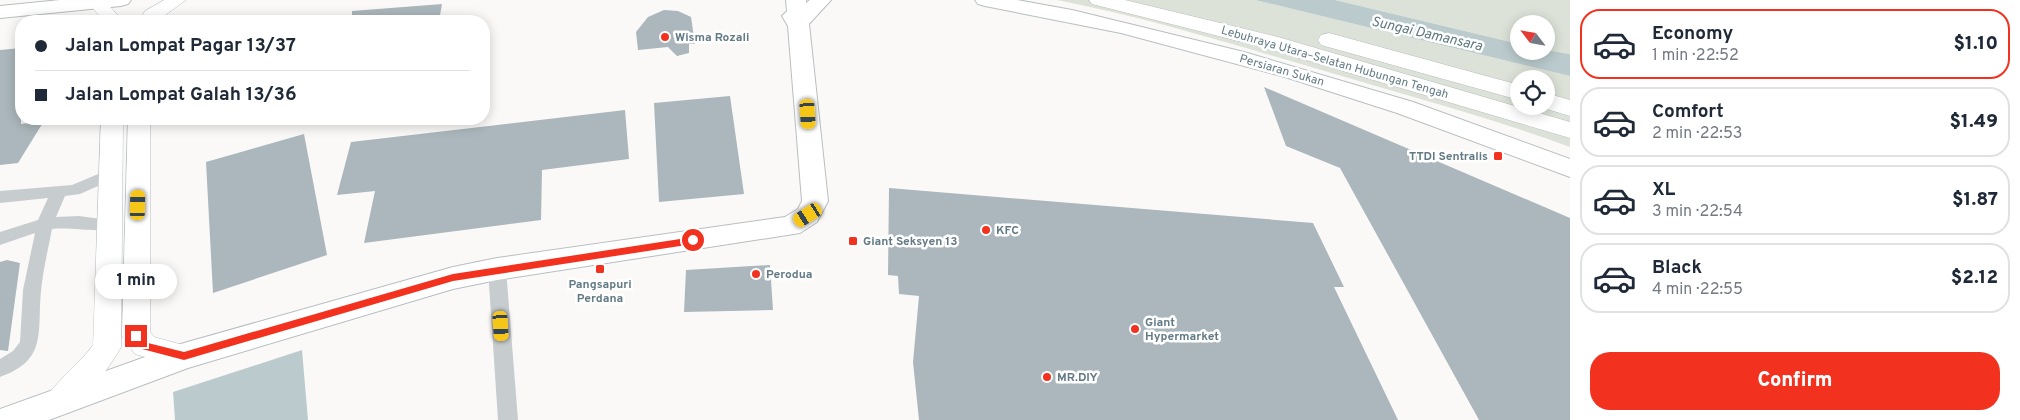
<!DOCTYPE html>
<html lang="en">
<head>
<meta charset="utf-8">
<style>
  body { margin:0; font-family:Overpass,sans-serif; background:#f6f6f7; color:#1f2937; height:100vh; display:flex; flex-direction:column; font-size:19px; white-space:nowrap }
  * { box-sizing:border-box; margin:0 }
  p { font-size:16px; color:#747a83 }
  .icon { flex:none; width:28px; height:28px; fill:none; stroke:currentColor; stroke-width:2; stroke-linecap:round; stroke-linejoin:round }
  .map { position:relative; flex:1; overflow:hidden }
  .panel { display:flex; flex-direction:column; background:#fff; width:450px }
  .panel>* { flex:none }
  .top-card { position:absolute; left:15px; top:15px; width:475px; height:110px; border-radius:20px; box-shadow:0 2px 12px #0003; display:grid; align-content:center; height:110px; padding:0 20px; background:#fff }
  .needle { width:32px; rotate:301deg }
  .fabs { position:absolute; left:1510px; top:15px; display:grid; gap:10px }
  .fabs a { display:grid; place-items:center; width:45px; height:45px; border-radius:50%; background:#fff; box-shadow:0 2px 12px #0003; font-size:25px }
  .end { position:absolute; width:22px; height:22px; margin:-11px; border:6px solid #f2321f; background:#fff; box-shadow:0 0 0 2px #fff }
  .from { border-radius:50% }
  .bubble { position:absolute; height:35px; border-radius:18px; background:#fff; box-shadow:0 2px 12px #0003; font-size:16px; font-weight:800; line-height:35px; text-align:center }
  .car { position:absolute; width:15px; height:30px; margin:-15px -8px; border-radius:6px; box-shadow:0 0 4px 1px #0007; background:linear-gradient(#f5c518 24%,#345 0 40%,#f5c518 0 76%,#345 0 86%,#f5c518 0) }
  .top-card b { display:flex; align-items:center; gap:18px; height:48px; font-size:19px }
  .top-card b+b { border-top:1px solid #e0e1e3 }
  .top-card i { width:12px; height:12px; background:#1f2937 }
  ul { padding:9px 0 0; list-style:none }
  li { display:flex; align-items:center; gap:15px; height:70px; margin:0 10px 8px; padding:0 10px; border:2px solid #e0e1e3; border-radius:20px }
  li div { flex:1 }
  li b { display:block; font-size:19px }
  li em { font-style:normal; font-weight:800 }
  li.active { border-color:#f2321f }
  li>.icon { width:45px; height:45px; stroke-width:1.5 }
  .button { display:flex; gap:10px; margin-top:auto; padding:10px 20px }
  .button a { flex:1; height:58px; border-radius:20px; background:#f2321f; color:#fff; font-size:20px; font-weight:800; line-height:58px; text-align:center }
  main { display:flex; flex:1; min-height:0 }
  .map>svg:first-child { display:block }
  .green { fill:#dce2d8; fill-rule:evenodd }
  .water { fill:#bbcbcd }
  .building { fill:#abb7bc }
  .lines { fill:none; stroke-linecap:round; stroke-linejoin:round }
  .secondary-casing { stroke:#b6bec2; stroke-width:1 }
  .primary-casing { stroke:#b7bec1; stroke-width:2 }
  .highway-casing { stroke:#b9bec1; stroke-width:1 }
  .street { fill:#c7cccf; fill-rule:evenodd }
  .secondary { fill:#fff; fill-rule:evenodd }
  .primary { fill:#fff; fill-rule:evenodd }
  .highway { fill:#fff; fill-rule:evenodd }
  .route { fill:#f2321f }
  .poi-dot { fill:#f2321f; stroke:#fff; stroke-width:2 }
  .labels { text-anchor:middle; stroke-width:5; stroke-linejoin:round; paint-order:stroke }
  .poi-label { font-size:12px; font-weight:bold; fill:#627a85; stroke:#fff; text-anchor:start }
  .street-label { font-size:12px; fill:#627a85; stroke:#fff }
  .water-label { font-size:14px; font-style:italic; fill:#5d7a7e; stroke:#fff }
</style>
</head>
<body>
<main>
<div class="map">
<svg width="1570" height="420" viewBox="0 0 1570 420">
  <rect width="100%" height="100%" fill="#faf9f7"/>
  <path class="green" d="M1057 0H1255L1570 76V147C1491 118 1409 96 1328 72 1238 46 1149 18 1057 0ZM1519 79H1546V106H1519Z
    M1335 0H1570V54L1546 50V24H1519V44Z"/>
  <path class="water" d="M1255 0H1335L1519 44V51L1546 50 1570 54V76Z
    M302 350 308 420H175L173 392Z"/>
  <path class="building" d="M442 4 439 21H352V11Z
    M664 10 678 11 691 17 695 44H689V53L677 56 668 47 638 50 636 32 648 17Z
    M21 48V124L44 121 18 163 0 165V50Z
    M1264 87 1570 218V420H1479L1340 168 1286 146Z
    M730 96 744 194 659 202 654 103Z
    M625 110 629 159 542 170 541 220 364 243 375 191 337 195 351 142Z
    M304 134 327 255 213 293 206 162Z
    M889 188 1313 223 1344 287H1334L1398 420H919L913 362 919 296 899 294 898 276 888 275Z
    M7 260 20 263 8 351 0 350V262Z
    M770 265 773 310 684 312 686 270Z"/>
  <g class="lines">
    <g class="secondary-casing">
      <path id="secondary" d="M90 0H104L123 21H104L88 3Z
        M164 0H186L157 21H139L145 11Z
        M101 119H123L121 347C113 363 77 413 59 414 56 415 51 412 48 411L44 402C53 383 79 365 93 345Z
        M128 119H150V332L154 337 194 348 198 356 194 364 184 368 135 354 122 336Z"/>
    </g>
    <g class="primary-casing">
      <path id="primary" d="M60 0H131L128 4 121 6 0 18V6Z
        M786 0H806V3L810 0H831L809 24 828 201 817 222 800 233 497 280 453 289 188 368 49 420H0V409L184 343 453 267 497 258 785 217 798 209 802 201 788 26 782 16 787 11Z
        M975 0H1017L1072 10 1244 52 1413 102 1570 159V177L1397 113 1285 77 1121 33 985 6 978 4Z"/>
    </g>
    <g class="highway-casing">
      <path id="highway" d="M1089 0H1125L1278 37 1570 122V138L1262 47 1092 4Z
        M1329 33 1519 85V100L1321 45 1318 40 1321 35Z
        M1546 93 1570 100V116L1537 106H1546Z"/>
    </g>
    <path class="street" d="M110 169 116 170 118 174 116 178 80 194 65 196 56 217 79 216 116 221 118 225 116 229C102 233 71 227 52 229 48 250 43 270 41 291 37 332 48 360 0 377V359L13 351 20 342 23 290 35 233 0 245V232L38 220 48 198 0 203V191L72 185Z
      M497 262 503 264 506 269 518 420H498L488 269 491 264Z"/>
    <use href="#secondary" class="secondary"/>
    <use href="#primary" class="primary"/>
    <use href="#highway" class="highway"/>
  </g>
  <path class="route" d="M693 237 697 240 693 244 453 281 184 360 142 349 131 336 136 332 148 343 184 352 453 274Z"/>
  <g class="poi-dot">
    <circle cx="665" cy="37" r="5"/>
    <rect x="1493" y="151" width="10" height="10" rx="2.5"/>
    <circle cx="986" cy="230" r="5"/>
    <rect x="848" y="236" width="10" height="10" rx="2.5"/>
    <rect x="595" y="264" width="10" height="10" rx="2.5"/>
    <circle cx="756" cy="274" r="5"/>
    <circle cx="1135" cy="329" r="5"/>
    <circle cx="1047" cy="377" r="5"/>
  </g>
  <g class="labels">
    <g class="poi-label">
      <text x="675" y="41">Wisma Rozali</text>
      <text x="1488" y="160" text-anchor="end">TTDI Sentralis</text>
      <text x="996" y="234">KFC</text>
      <text x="863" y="245">Giant Seksyen 13</text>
      <text x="766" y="278">Perodua</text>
      <text x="600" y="288" text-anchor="middle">Pangsapuri<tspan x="600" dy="14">Perdana</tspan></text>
      <text x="1145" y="326">Giant<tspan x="1145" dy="14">Hypermarket</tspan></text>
      <text x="1057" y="381">MR.DIY</text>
    </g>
    <g class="street-label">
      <text transform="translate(1335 62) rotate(16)" y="4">Lebuhraya Utara–Selatan Hubungan Tengah</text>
      <text transform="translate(1282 70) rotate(16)" y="4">Persiaran Sukan</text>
    </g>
    <g class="water-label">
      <text transform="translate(1427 33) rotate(13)" y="5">Sungai Damansara</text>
    </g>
  </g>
</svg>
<div class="fabs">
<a><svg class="needle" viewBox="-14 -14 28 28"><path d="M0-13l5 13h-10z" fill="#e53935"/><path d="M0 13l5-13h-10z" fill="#747a83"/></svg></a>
<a><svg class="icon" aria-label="locate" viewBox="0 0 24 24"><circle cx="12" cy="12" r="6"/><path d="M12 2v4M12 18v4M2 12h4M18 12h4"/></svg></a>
</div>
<i class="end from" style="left:693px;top:240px"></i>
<i class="end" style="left:136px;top:336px"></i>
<div class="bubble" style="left:95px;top:264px;width:82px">1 min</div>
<i class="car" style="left:808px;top:114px;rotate:176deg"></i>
<i class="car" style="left:138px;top:205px;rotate:1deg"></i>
<i class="car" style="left:808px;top:215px;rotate:238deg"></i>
<i class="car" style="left:501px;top:326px;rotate:176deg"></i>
<div class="top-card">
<b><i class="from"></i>Jalan Lompat Pagar 13/37</b>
<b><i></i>Jalan Lompat Galah 13/36</b>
</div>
</div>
<section class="panel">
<ul>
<li class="active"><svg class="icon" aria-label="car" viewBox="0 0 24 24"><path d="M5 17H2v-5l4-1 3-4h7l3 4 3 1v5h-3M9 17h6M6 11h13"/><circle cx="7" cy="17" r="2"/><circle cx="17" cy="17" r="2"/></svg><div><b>Economy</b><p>1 min · 22:52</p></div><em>$1.10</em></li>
<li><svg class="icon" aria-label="car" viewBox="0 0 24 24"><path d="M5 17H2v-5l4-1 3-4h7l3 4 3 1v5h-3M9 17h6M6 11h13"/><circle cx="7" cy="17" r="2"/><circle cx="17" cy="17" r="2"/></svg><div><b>Comfort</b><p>2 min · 22:53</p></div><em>$1.49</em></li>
<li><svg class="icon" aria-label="car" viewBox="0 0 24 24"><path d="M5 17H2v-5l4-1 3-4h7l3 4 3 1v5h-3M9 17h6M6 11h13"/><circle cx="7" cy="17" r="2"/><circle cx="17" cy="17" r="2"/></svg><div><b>XL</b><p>3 min · 22:54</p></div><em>$1.87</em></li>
<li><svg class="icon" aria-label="car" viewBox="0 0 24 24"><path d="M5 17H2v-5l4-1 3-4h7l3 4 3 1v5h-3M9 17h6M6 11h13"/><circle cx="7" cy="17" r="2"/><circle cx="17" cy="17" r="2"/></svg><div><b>Black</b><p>4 min · 22:55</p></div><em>$2.12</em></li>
</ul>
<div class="button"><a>Confirm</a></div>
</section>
</main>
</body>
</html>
